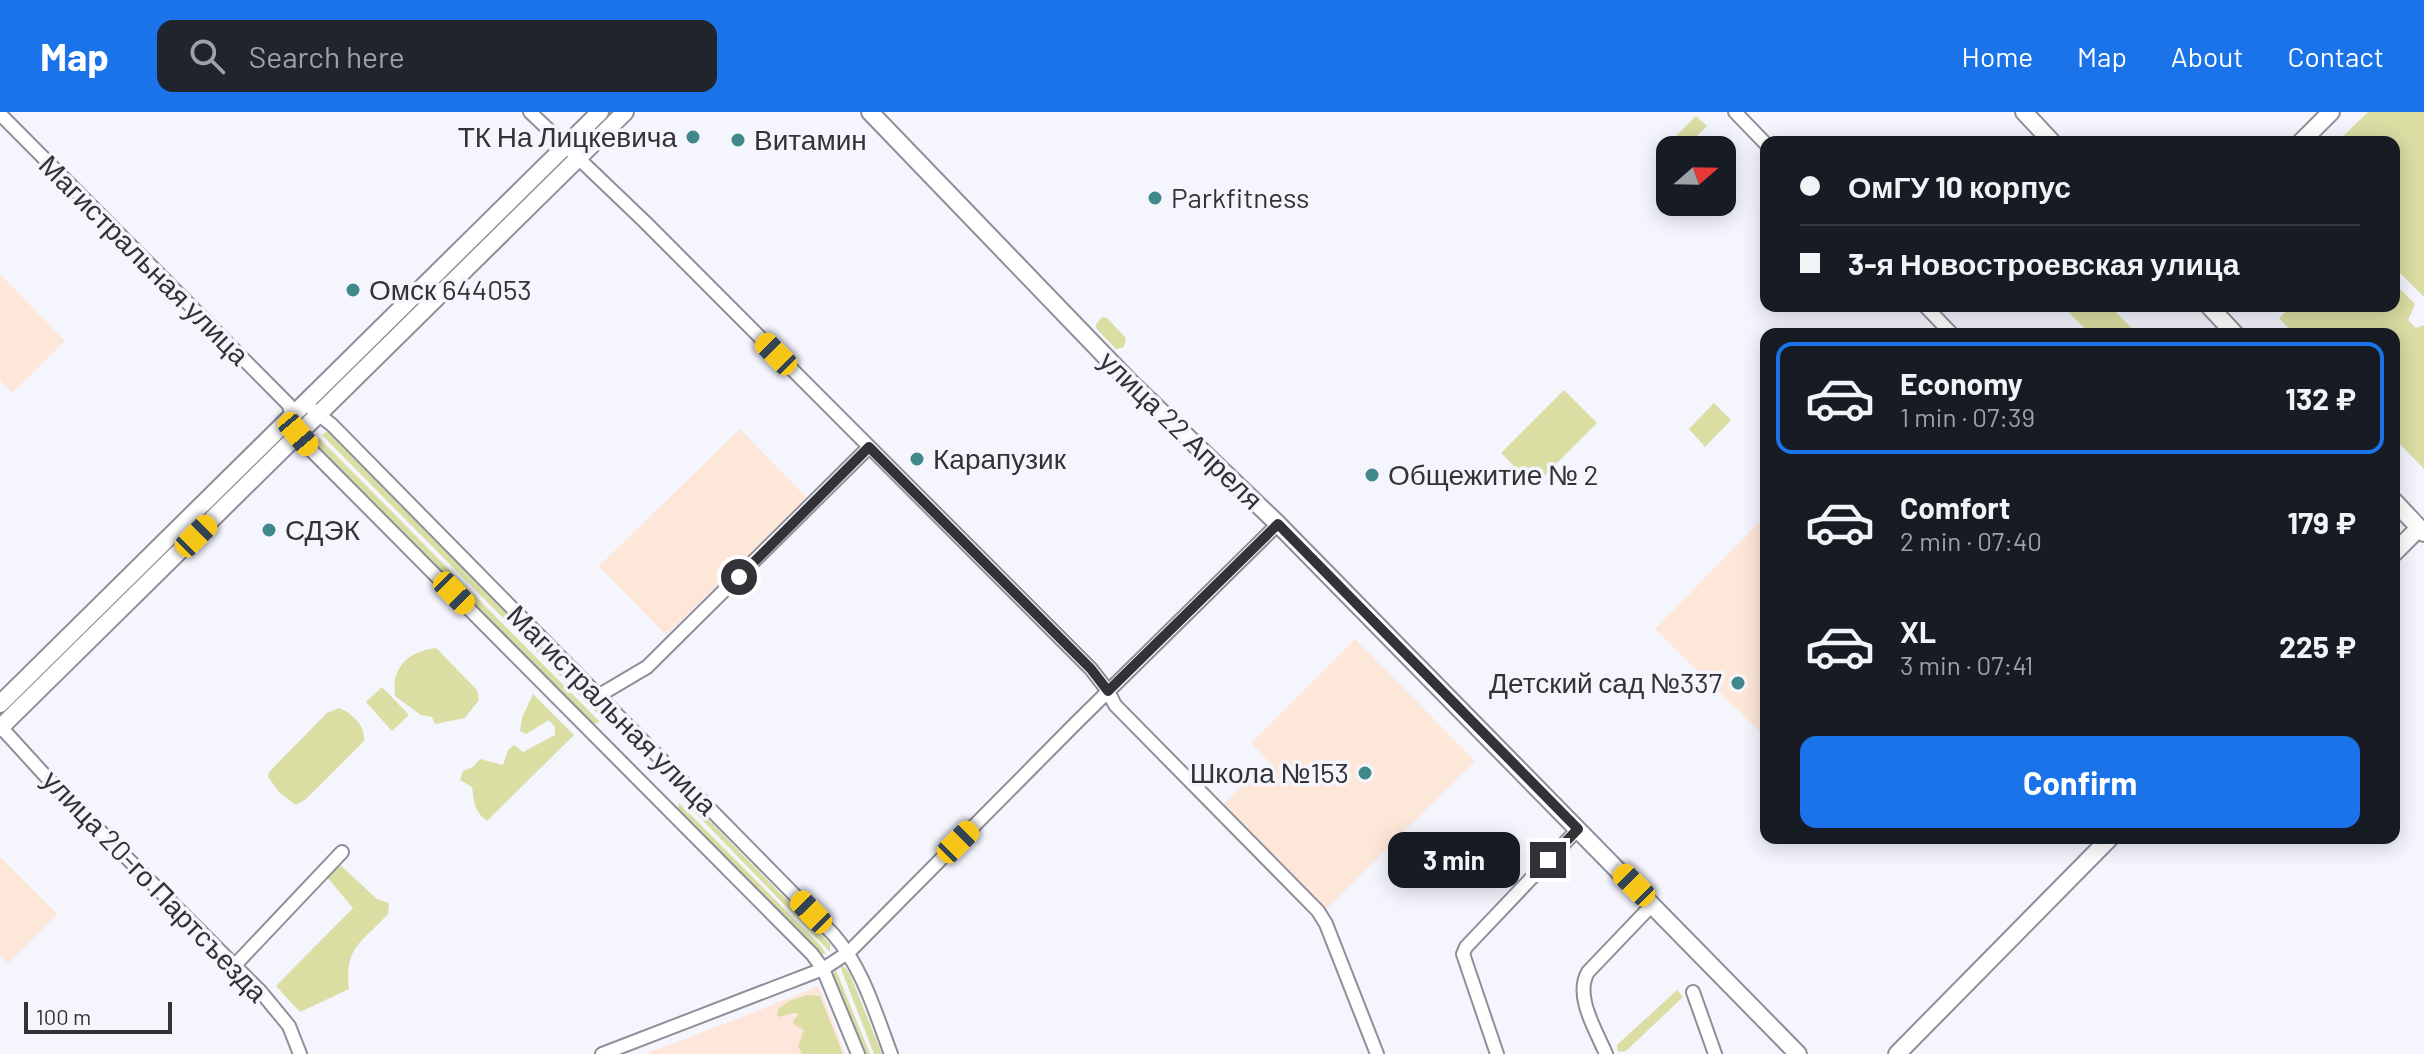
<!DOCTYPE html>
<html lang="en">
<head>
<meta charset="utf-8">
<style>
  body { margin:0; font-family:Barlow,sans-serif; background:#20242c; color:#f1f3f6; height:100vh; display:flex; flex-direction:column; font-size:30px; white-space:nowrap }
  * { box-sizing:border-box; margin:0 }
  p { font-size:26px; color:#9ea1a6 }
  .icon { flex:none; width:44px; height:44px; fill:none; stroke:currentColor; stroke-width:2; stroke-linecap:round; stroke-linejoin:round }
  .map { position:relative; flex:1; overflow:hidden }
  .panel { position:absolute; left:1760px; top:216px; width:640px; height:516px; display:flex; flex-direction:column; background:#171b24; border-radius:16px; box-shadow:0 4px 20px #0003 }
  .panel>* { flex:none }
  .banner { position:absolute; left:1760px; top:24px; width:640px; height:176px; border-radius:16px; box-shadow:0 4px 20px #0003; display:grid; align-content:center; height:176px; padding:0 40px; background:#171b24 }
  .needle { width:52px; rotate:70deg }
  .tools { position:absolute; left:1656px; top:24px; display:grid; gap:16px }
  .tools a { display:grid; place-items:center; width:80px; height:80px; border-radius:16px; background:#171b24; box-shadow:0 4px 20px #0003; font-size:40px }
  .scale { position:absolute; left:24px; bottom:20px; width:148px; box-sizing:border-box; padding-left:8px; border:4px solid #333337; border-top:0; font-size:22px; line-height:28px; white-space:nowrap; color:#333337; -webkit-text-stroke:6px #f4f5fd; paint-order:stroke }
  .end { position:absolute; width:36px; height:36px; margin:-18px; border:10px solid #333337; background:#fff; box-shadow:0 0 0 4px #fff }
  .from { border-radius:50% }
  .bubble { position:absolute; height:56px; border-radius:16px; background:#171b24; box-shadow:0 4px 20px #0003; font-size:26px; font-weight:700; line-height:56px; text-align:center }
  .car { position:absolute; width:24px; height:48px; margin:-24px -12px; border-radius:10px; box-shadow:0 0 6px 2px #0007; background:linear-gradient(#f5c518 24%,#345 0 40%,#f5c518 0 76%,#345 0 86%,#f5c518 0) }
  .banner b { display:flex; align-items:center; gap:28px; height:76px; font-size:30px }
  .banner b+b { border-top:2px solid #363941 }
  .banner i { width:20px; height:20px; background:#f1f3f6 }
  ul { padding:14px 0 0; list-style:none }
  li { display:flex; align-items:center; gap:24px; height:112px; margin:0 16px 12px; padding:0 24px; border:4px solid transparent; border-radius:16px }
  li div { flex:1 }
  li b { display:block; font-size:30px }
  li em { font-style:normal; font-weight:700 }
  li.on { border-color:#1a73e8 }
  li>.icon { width:72px; height:72px; stroke-width:1.5 }
  .cta { display:flex; gap:16px; margin-top:auto; padding:16px 40px }
  .cta a { flex:1; height:92px; border-radius:16px; background:#1a73e8; color:#fff; font-size:32px; font-weight:700; line-height:92px; text-align:center }
  header { display:flex; align-items:center; gap:48px; box-sizing:border-box; height:112px; padding:0 40px; background:#1a73e8; color:#fff }
  header strong { font-size:38px }
  nav { display:flex; gap:44px; margin-inline-start:auto; font-size:28px }
  .search { width:560px; height:72px; background:#20242c; display:flex; align-items:center; gap:20px; box-sizing:border-box; padding:0 28px; border-radius:16px; color:#9ea1a6; font-size:30px }
  .map>svg:first-child { display:block }
  .education { fill:#fde7d9 }
  .medical { fill:#fee6dc }
  .green { fill:#dadea3 }
  .lines { fill:none; stroke-linecap:round; stroke-linejoin:round }
  .minor-casing { stroke:#8e8f98; stroke-width:16 }
  .secondary-casing { stroke:#8e8f98; stroke-width:20 }
  .minor { stroke:#fff; stroke-width:12 }
  .secondary { stroke:#fff; stroke-width:16 }
  .route { stroke:#333337; stroke-width:10 }
  .poi-dot { fill:#40888a; stroke:#f4f5fd; stroke-width:3 }
  .labels { text-anchor:middle; stroke-width:7; stroke-linejoin:round; paint-order:stroke }
  .poi-label { font-size:28px; fill:#333337; stroke:#f4f5fd; text-anchor:start }
  .street-label { font-size:28px; fill:#333337; stroke:#f4f5fd }
</style>
</head>
<body>
<header>
<strong>Map</strong>
<div class="search"><svg class="icon" aria-label="search" viewBox="0 0 24 24"><circle cx="10" cy="10" r="6"/><path d="M15 15l6 6"/></svg>Search here</div>
<nav><a>Home</a><a>Map</a><a>About</a><a>Contact</a></nav>
</header>
<div class="map">
<svg width="2424" height="942" viewBox="0 0 2424 942">
  <rect width="100%" height="100%" fill="#f4f5fd"/>
  <path class="education" d="M0 162 65 229 12 281 0 268Z
    M740 317 807 386 666 523 599 454Z
    M1760 409 1766 414V626L1655 517Z
    M1355 527 1475 649 1326 797 1223 693 1248 668 1253 673 1273 654 1251 631Z
    M0 745 57 802 8 851 0 843Z"/>
  <path class="medical" d="M819 874 845 942H645L742 905Z"/>
  <path class="green" d="M2368 0H2424V185L2394 155V30H2337Z
    M1696 4 1707 14 1684 37 1673 27Z
    M2394 171 2415 192 2408 208 2416 216 2424 213V357L2394 326V222H2294L2279 206 2291 194H2394Z
    M2063 194H2110L2137 222H2090Z
    M1102 205 1107 206 1126 226 1124 235 1116 237 1096 216V212Z
    M1564 278 1597 311 1534 374 1501 341Z
    M1714 291 1731 308 1705 335 1689 317Z
    M327 319 604 600 603 607 322 323Z
    M319 326 600 610 593 612 315 331Z
    M436 536 477 578 479 588 465 606 435 612 432 605 421 603 395 584C391 555 409 539 436 536Z
    M382 575 409 603 392 619 366 590Z
    M533 582 574 623 487 709C474 699 474 690 472 675L460 668 463 659 473 655 480 647 503 653 508 638 514 633 523 640 555 623V615L549 608 526 622 520 619 522 606Z
    M339 596C352 601 366 614 364 629L306 687 296 693 280 681 268 665 269 660 327 601Z
    M687 686 830 832V840L682 687Z
    M679 691 820 833 826 842H819L683 704 678 698Z
    M339 752 377 787 389 791 388 802C362 831 344 834 349 877L300 900 276 874 353 796 327 765Z
    M842 853 849 860 882 942H874L840 854Z
    M835 856 870 942H865L833 863Z
    M1677 878 1683 885 1626 939 1620 940 1617 938V933Z
    M808 883 820 884 843 942H802L798 934 804 918 793 912V909L799 902 792 901 780 905 777 903 778 897 789 889Z"/>
  <g class="lines">
    <g class="minor-casing">
      <path id="minor" d="M530 0 645 110 1091 557 1108 579 1115 593 1318 799 1326 812 1377 942
        M1735 0 1766 32
        M0 2 289 293 293 315 309 336 812 842 823 857 858 942
        M1925 194 1952 222
        M312 297 332 313 833 822C863 856 875 900 891 942
        M598 584 647 555 869 335
        M0 614 51 670 261 880 289 914 300 942
        M235 853 342 740
        M1693 880 1715 942
        M602 942 823 857 849 840 1076 611 1278 412
        M1497 942 1463 842 1466 835 1578 717
        M1606 942C1596 918 1574 884 1588 860L1653 792"/>
    </g>
    <g class="secondary-casing">
      <path id="secondary" d="M870 0 1130 270 1278 412 1798 942
        M2024 0 2052 30
        M2301 30 2331 0
        M2209 194 2235 222
        M2394 389 2424 421
        M2394 441 2419 416
        M0 592 600 0
        M0 616 625 0
        M1897 942 2110 726"/>
    </g>
    <use href="#minor" class="minor"/>
    <use href="#secondary" class="secondary"/>
  </g>
  <g class="lines">
    <path class="route" d="M739 465 869 335 1091 557 1108 579 1278 412 1578 717 1548 748"/>
  </g>
  <g class="poi-dot">
    <circle cx="693" cy="25" r="8"/>
    <circle cx="738" cy="28" r="8"/>
    <circle cx="1155" cy="86" r="8"/>
    <circle cx="353" cy="178" r="8"/>
    <circle cx="917" cy="347" r="8"/>
    <circle cx="1372" cy="363" r="8"/>
    <circle cx="269" cy="418" r="8"/>
    <circle cx="1738" cy="571" r="8"/>
    <circle cx="1365" cy="661" r="8"/>
  </g>
  <g class="labels">
    <g class="poi-label">
      <text x="677" y="35" text-anchor="end">ТК На Лицкевича</text>
      <text x="754" y="38">Витамин</text>
      <text x="1171" y="96">Parkfitness</text>
      <text x="369" y="188">Омск 644053</text>
      <text x="933" y="357">Карапузик</text>
      <text x="1388" y="373">Общежитие № 2</text>
      <text x="285" y="428">СДЭК</text>
      <text x="1722" y="581" text-anchor="end">Детский сад №337</text>
      <text x="1349" y="671" text-anchor="end">Школа №153</text>
    </g>
    <g class="street-label">
      <text transform="translate(144 148) rotate(45)" y="10">Магистральная улица</text>
      <text transform="translate(1181 318) rotate(44)" y="10">улица 22 Апреля</text>
      <text transform="translate(612 598) rotate(45)" y="10">Магистральная улица</text>
      <text transform="translate(155 774) rotate(46)" y="10">улица 20-го Партсъезда</text>
    </g>
  </g>
</svg>
<div class="tools">
<a><svg class="needle" viewBox="-14 -14 28 28"><path d="M0-13l5 13h-10z" fill="#e53935"/><path d="M0 13l5-13h-10z" fill="#9ea1a6"/></svg></a>
</div>
<div class="scale">100 m</div>
<i class="end from" style="left:739px;top:465px"></i>
<i class="end" style="left:1548px;top:748px"></i>
<div class="bubble" style="left:1388px;top:720px;width:132px">3 min</div>
<i class="car" style="left:776px;top:242px;rotate:315deg"></i>
<i class="car" style="left:298px;top:322px;rotate:140deg"></i>
<i class="car" style="left:196px;top:424px;rotate:45deg"></i>
<i class="car" style="left:454px;top:481px;rotate:136deg"></i>
<i class="car" style="left:958px;top:730px;rotate:45deg"></i>
<i class="car" style="left:1634px;top:773px;rotate:315deg"></i>
<i class="car" style="left:811px;top:800px;rotate:316deg"></i>
<div class="banner">
<b><i class="from"></i>ОмГУ 10 корпус</b>
<b><i></i>3-я Новостроевская улица</b>
</div>
<section class="panel">
<ul>
<li class="on"><svg class="icon" aria-label="car" viewBox="0 0 24 24"><path d="M5 17H2v-5l4-1 3-4h7l3 4 3 1v5h-3M9 17h6M6 11h13"/><circle cx="7" cy="17" r="2"/><circle cx="17" cy="17" r="2"/></svg><div><b>Economy</b><p>1 min · 07:39</p></div><em>132 ₽</em></li>
<li><svg class="icon" aria-label="car" viewBox="0 0 24 24"><path d="M5 17H2v-5l4-1 3-4h7l3 4 3 1v5h-3M9 17h6M6 11h13"/><circle cx="7" cy="17" r="2"/><circle cx="17" cy="17" r="2"/></svg><div><b>Comfort</b><p>2 min · 07:40</p></div><em>179 ₽</em></li>
<li><svg class="icon" aria-label="car" viewBox="0 0 24 24"><path d="M5 17H2v-5l4-1 3-4h7l3 4 3 1v5h-3M9 17h6M6 11h13"/><circle cx="7" cy="17" r="2"/><circle cx="17" cy="17" r="2"/></svg><div><b>XL</b><p>3 min · 07:41</p></div><em>225 ₽</em></li>
</ul>
<div class="cta"><a>Confirm</a></div>
</section>
</div>
</body>
</html>
